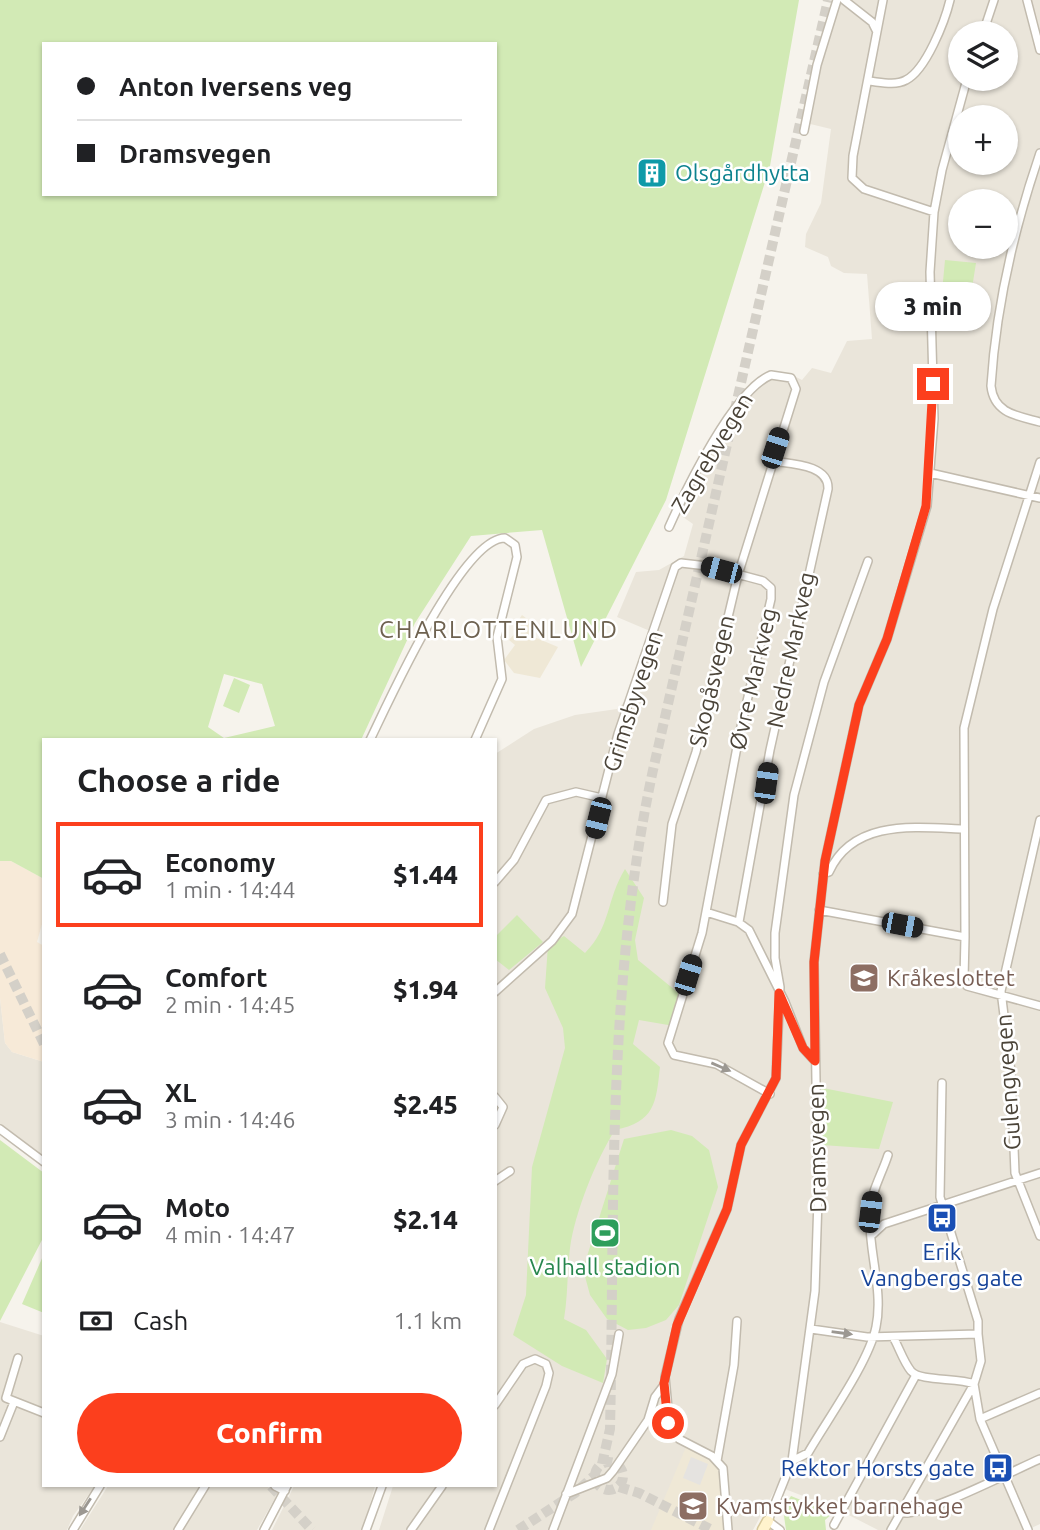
<!DOCTYPE html>
<html lang="en">
<head>
<meta charset="utf-8">
<style>
  body { margin:0; font-family:Ubuntu,sans-serif; background:#f2f2f2; color:#202124; height:100vh; display:flex; flex-direction:column; font-size:26px; white-space:nowrap }
  * { box-sizing:border-box; margin:0 }
  p { font-size:23px; color:#757577 }
  .icon { flex:none; width:38px; height:38px; fill:none; stroke:currentColor; stroke-width:2; stroke-linecap:round; stroke-linejoin:round }
  .map { position:relative; flex:1; overflow:hidden }
  .side { position:absolute; left:42px; top:738px; width:455px; height:749px; display:flex; flex-direction:column; background:#fff; border-radius:0px; box-shadow:0 2px 5px #0004 }
  .side>* { flex:none }
  .guide { position:absolute; left:42px; top:42px; width:455px; height:154px; border-radius:0px; box-shadow:0 2px 5px #0004; display:grid; align-content:center; height:154px; padding:0 35px; background:#fff }
  .buttons { position:absolute; left:948px; top:21px; display:grid; gap:14px }
  .buttons a { display:grid; place-items:center; width:70px; height:70px; border-radius:50%; background:#fff; box-shadow:0 2px 5px #0004; font-size:35px }
  .end { position:absolute; width:32px; height:32px; margin:-16px; border:9px solid #fc3f1d; background:#fff; box-shadow:0 0 0 4px #fff }
  .from { border-radius:50% }
  .bubble { position:absolute; height:49px; border-radius:24px; background:#fff; box-shadow:0 2px 5px #0004; font-size:23px; font-weight:800; line-height:49px; text-align:center }
  .car { position:absolute; width:21px; height:42px; margin:-21px -10px; border-radius:9px; box-shadow:0 0 5px 2px #0007; background:linear-gradient(#222 24%,#8ab4d8 0 40%,#222 0 76%,#8ab4d8 0 86%,#222 0) }
  .guide b { display:flex; align-items:center; gap:24px; height:66px; font-size:26px }
  .guide b+b { border-top:2px solid #e0e0e0 }
  .guide i { width:18px; height:18px; background:#202124 }
  ul { padding:0; list-style:none }
  li { display:flex; align-items:center; gap:21px; height:105px; margin:0 14px 10px; padding:0 21px; border:4px solid transparent; border-radius:0px }
  li div { flex:1 }
  li b { display:block; font-size:26px }
  li em { font-style:normal; font-weight:800 }
  li.on { border-color:#fc3f1d }
  li>.icon { width:63px; height:63px; stroke-width:1.5 }
  h2 { padding:0 35px; font-size:32px; line-height:84px }
  .pay { display:flex; align-items:center; gap:18px; height:77px; padding:0 35px; font-size:26px }
  .pay p { margin-inline-start:auto }
  .action { display:flex; gap:14px; margin-top:auto; padding:14px 35px }
  .action a { flex:1; height:80px; border-radius:42px; background:#fc3f1d; color:#fff; font-size:28px; font-weight:800; line-height:80px; text-align:center }
  .map>svg:first-child { display:block }
  .residential { fill:#eae5da; fill-rule:evenodd }
  .commercial { fill:#f7ead8 }
  .education { fill:#efe8d6 }
  .green { fill:#d2eab5; fill-rule:evenodd }
  .parking { fill:#e5e3e0 }
  .lines { fill:none; stroke-linecap:round; stroke-linejoin:round }
  .primary-tunnel { stroke:#d4d0c8; stroke-width:10; stroke-dasharray:10 5; stroke-linecap:butt }
  .street-casing { stroke:#c2bbae; stroke-width:10 }
  .secondary-casing { stroke:#d6c79b; stroke-width:13 }
  .street { stroke:#fff; stroke-width:7 }
  .secondary { stroke:#fff3cd; stroke-width:10 }
  .oneway { fill:#9c9892 }
  .route { stroke:#fc3f1d; stroke-width:9 }
  .labels { text-anchor:middle; stroke-width:5; stroke-linejoin:round; paint-order:stroke }
  .culture-label { font-size:23px; fill:#0d838f; stroke:#fff; text-anchor:start }
  .street-label { font-size:23px; fill:#4b4439; stroke:#fff }
  .education-label { font-size:23px; fill:#785e54; stroke:#fff; text-anchor:start }
  .transit-label { font-size:23px; fill:#164399; stroke:#fff }
  .leisure-label { font-size:23px; fill:#27864d; stroke:#fff }
  .neighbourhood-label { font-size:24px; letter-spacing:2px; fill:#6e6250; stroke:#fff }
</style>
</head>
<body>
<div class="map">
<svg width="1040" height="1530" viewBox="0 0 1040 1530">
  <rect width="100%" height="100%" fill="#f6f3ec"/>
  <path class="residential" d="M834 0H1040V1524L1027 1530H878L837 1509 777 1486 753 1530H379L393 1486H495V754L534 729 575 715 617 709 630 697 650 631 617 617 636 572 659 570 684 556 693 524 673 510 737 400 751 382 772 372 790 374 802 380 812 368 831 373 847 341 872 339 867 274 844 273 831 266 828 257 805 247 806 234 821 203 831 129 802 122 821 39ZM961 33H1006V79H961ZM961 117H1006V163H961ZM961 201H1006V247H961Z
    M0 998 5 1043 12 1052 44 1062V1163L0 1128Z
    M0 1322 44 1336V1486H95L73 1516 67 1530H0Z
    M108 1486H266L278 1493 257 1530H80Z
    M294 1486H375L363 1530H272Z"/>
  <path class="commercial" d="M0 861H11L44 879V917L37 942 44 946V1062L12 1052 5 1043 0 998Z"/>
  <path class="education" d="M522 615 535 625 531 630 535 632 534 637 558 647 540 678 514 673 504 660 515 645 509 640 518 630 514 627Z
    M686 1447 718 1465 724 1530H651Z"/>
  <path class="green" d="M0 0H799L770 166 666 500 581 667 542 530 471 536 415 623 361 740H44V879L11 861H0ZM44 44H495V194H44ZM224 674 262 684 275 726 224 738 208 727Z
    M945 260 976 263 969 307 941 303Z
    M234 678 250 685 239 713 223 706Z
    M625 869 644 898 635 940 638 960 681 995 674 1026 639 1020 633 1044 660 1067C656 1103 655 1122 615 1130 596 1160 575 1212 570 1248 567 1272 568 1295 564 1319L586 1330 607 1359 603 1383 562 1366 513 1335 526 1295 532 1167 565 1048 563 1028 545 988 548 945 564 936 585 953C611 927 606 900 625 869Z
    M517 915 543 942 509 970 495 959V937Z
    M823 1088 893 1102 879 1149 822 1145 821 1090Z
    M671 1130 692 1136 709 1150 718 1187 679 1305 666 1320 646 1328 628 1330 607 1319 590 1295 583 1269 624 1139Z
    M0 1140 44 1173V1236L0 1321Z
    M43 1256H44V1313L22 1304Z
    M791 1496 833 1513 825 1520 826 1530H786L783 1509Z"/>
  <path class="parking" d="M691 1457 708 1464 700 1485 683 1478Z"/>
  <g class="lines">
    <path class="primary-tunnel" d="M0 954 44 1044
      M595 1476a14 14 0 1 1 28 0a14 14 0 1 1-28 0Z
      M602 1464 610 1429C615 1208 606 988 653 770L828 0
      M271 1486 312 1530
      M619 1487 639 1493 712 1530
      M518 1530 575 1493 595 1475"/>
    <g class="street-casing">
      <path id="street" d="M844 0 872 22 876 30
        M883 0 853 156 852 178 864 189 934 212
        M1027 0 1040 50
        M983 33 994 0
        M868 81C880 82 895 86 906 80 926 70 945 21 950 0
        M804 131 817 65 837 0
        M1040 153C1014 229 996 306 991 386 994 414 1018 416 1040 422
        M930 473 1040 498
        M370 740C389 701 462 538 505 538L515 545 517 557 497 637 502 679 475 740
        M1040 820 1001 991 1011 1072 1015 1173 1040 1236
        M823 874 829 872C853 819 915 827 963 829
        M495 882 514 860 546 800 576 792 602 798
        M663 902 672 824 696 752 738 575 796 389 791 378 771 375C734 390 686 489 669 527
        M819 910 965 937 964 979 967 986 1040 1006
        M706 912 738 922 749 930 785 1002 803 1048 815 1061
        M739 922 770 750 828 489C829 464 790 464 772 461
        M965 937 964 728 993 609 1040 462
        M495 992 552 941 572 914 618 734 675 567 681 563 707 566 763 581 771 588V599L740 731 702 933 668 1043 674 1055 716 1064 770 1094
        M942 1083 940 1197 978 1321V1334
        M495 1097 503 1107 495 1125
        M0 1129 44 1162
        M495 1181 510 1171
        M872 1235 884 1224 1040 1173
        M811 1329 867 1337 978 1334 981 1361 974 1384 891 1530
        M893 1337C899 1347 903 1361 911 1371 921 1382 958 1377 974 1384L980 1419 1028 1530
        M18 1358 6 1398 44 1413
        M980 1419 1040 1393
        M0 1437 14 1402
        M717 1461 734 1365 737 1321
        M792 1461 808 1453C827 1420 869 1362 876 1327 884 1289 867 1248 870 1210 872 1189 882 1174 888 1155
        M275 1486 285 1491
        M566 1494 607 1478 613 1471 648 1420 655 1397 664 1385
        M902 1513C928 1515 1012 1471 1040 1459
        M834 1525 916 1375
        M73 1530 100 1486
        M178 1530 205 1486
        M264 1530 287 1486
        M366 1530 382 1486
        M411 1530 442 1486
        M489 1530 546 1386 549 1373 546 1364 535 1359 523 1364 495 1405
        M553 1530 612 1374 619 1334
        M728 1530 723 1468 712 1456 679 1439 670 1429 665 1377 679 1319 727 1209 741 1145 776 1078 780 987 775 958V933L794 795 824 682 868 561
        M780 1530 768 1521 792 1461 815 1291 818 1199 814 962 825 861 859 705 887 639 927 506 934 419 930 272 934 212 942 170 967 79"/>
    </g>
    <g class="secondary-casing">
      <path id="secondary" d="M763 1530 768 1521"/>
    </g>
    <use href="#street" class="street"/>
    <use href="#secondary" class="secondary"/>
  </g>
  <defs><path id="oneway-solid" d="M-6-.8H1V-3.2L6.5 0L1 3.2V.8H-6Z" transform="scale(1.75)"/></defs>
  <g class="oneway">
    <use href="#oneway-solid" transform="translate(721 1067) rotate(23)"/>
    <use href="#oneway-solid" transform="translate(842 1333) rotate(8)"/>
    <use href="#oneway-solid" transform="translate(85 1507) rotate(123)"/>
  </g>
  <g class="lines">
    <path class="route" d="M668 1423 664 1383 677 1325 727 1209 741 1145 776 1078 779 993 803 1048 815 1061 814 962 825 861 859 705 887 639 926 506 933 384"/>
  </g>
  <defs>
    <g id="building-square" transform="scale(1.575)"><rect x="-9" y="-9" width="18" height="18" rx="4" fill="#0f9aa8" stroke="#fff"/><path d="M-4-6H4V6H1V3H-1V6H-4ZM-2.5-4.3h1.7v1.8h-1.7ZM.8-4.3h1.7v1.8H.8ZM-2.5-1h1.7V.8h-1.7ZM.8-1h1.7V.8H.8Z" fill="#fff"/></g>
    <g id="school-square" transform="scale(1.575)"><rect x="-9" y="-9" width="18" height="18" rx="4" fill="#8d6e63" stroke="#fff"/><path d="M0-5L7-2L0 1L-7-2ZM-4 1L0 2.5L4 1V4Q0 6-4 4Z" fill="#fff"/></g>
    <g id="bus-square" transform="scale(1.575)"><rect x="-9" y="-9" width="18" height="18" rx="4" fill="#1a4fb4" stroke="#fff"/><path d="M-5-6H5V4H4V6H2V4H-2V6H-4V4H-5ZM-3.5-4V0h7V-4ZM-3.5 1.2v1.5H-2V1.2ZM2 1.2v1.5H3.5V1.2Z" fill="#fff"/></g>
    <g id="stadium-square" transform="scale(1.575)"><rect x="-9" y="-9" width="18" height="18" rx="4" fill="#2e9e5b" stroke="#fff"/><path d="M0-5a6.5 5 0 1 0 0 10a6.5 5 0 1 0 0-10ZM-3.5-1.8h7v3.6h-7Z" fill="#fff"/></g>
  </defs>
  <g fill-rule="evenodd">
    <use href="#building-square" x="652" y="173"/>
    <use href="#school-square" x="864" y="978"/>
    <use href="#bus-square" x="942" y="1218"/>
    <use href="#stadium-square" x="605" y="1233"/>
    <use href="#bus-square" x="998" y="1468"/>
    <use href="#school-square" x="693" y="1506"/>
  </g>
  <g class="labels">
    <g class="culture-label">
      <text x="675" y="181">Olsgårdhytta</text>
    </g>
    <g class="street-label">
      <text transform="translate(712 453) rotate(-59)" y="8">Zagrebvegen</text>
      <text transform="translate(791 650) rotate(-78)" y="8">Nedre Markveg</text>
      <text transform="translate(753 679) rotate(-77)" y="8">Øvre Markveg</text>
      <text transform="translate(712 681) rotate(-77)" y="8">Skogåsvegen</text>
      <text transform="translate(633 701) rotate(-72)" y="8">Grimsbyvegen</text>
      <text transform="translate(1008 1082) rotate(-94)" y="8">Gulengvegen</text>
      <text transform="translate(817 1148) rotate(-91)" y="8">Dramsvegen</text>
    </g>
    <g class="education-label">
      <text x="887" y="986">Kråkeslottet</text>
      <text x="716" y="1514">Kvamstykket barnehage</text>
    </g>
    <g class="transit-label">
      <text x="942" y="1260">Erik<tspan x="942" dy="26">Vangbergs gate</tspan></text>
      <text x="975" y="1476" text-anchor="end">Rektor Horsts gate</text>
    </g>
    <g class="leisure-label">
      <text x="605" y="1275">Valhall stadion</text>
    </g>
    <g class="neighbourhood-label">
      <text x="499" y="638">CHARLOTTENLUND</text>
    </g>
  </g>
</svg>
<div class="buttons">
<a><svg class="icon" aria-label="layers" viewBox="0 0 24 24"><path d="M12 4l9 5-9 5-9-5zM3 14l9 5 9-5"/></svg></a>
<a>+</a>
<a>−</a>
</div>
<i class="end from" style="left:668px;top:1423px"></i>
<i class="end" style="left:933px;top:384px"></i>
<div class="bubble" style="left:875px;top:282px;width:116px">3 min</div>
<i class="car" style="left:775px;top:448px;rotate:18deg"></i>
<i class="car" style="left:721px;top:570px;rotate:285deg"></i>
<i class="car" style="left:766px;top:783px;rotate:8deg"></i>
<i class="car" style="left:598px;top:818px;rotate:194deg"></i>
<i class="car" style="left:902px;top:925px;rotate:101deg"></i>
<i class="car" style="left:688px;top:975px;rotate:17deg"></i>
<i class="car" style="left:870px;top:1212px;rotate:7deg"></i>
<div class="guide">
<b><i class="from"></i>Anton Iversens veg</b>
<b><i></i>Dramsvegen</b>
</div>
<section class="side">
<h2>Choose a ride</h2>
<ul>
<li class="on"><svg class="icon" aria-label="car" viewBox="0 0 24 24"><path d="M5 17H2v-5l4-1 3-4h7l3 4 3 1v5h-3M9 17h6M6 11h13"/><circle cx="7" cy="17" r="2"/><circle cx="17" cy="17" r="2"/></svg><div><b>Economy</b><p>1 min · 14:44</p></div><em>$1.44</em></li>
<li><svg class="icon" aria-label="car" viewBox="0 0 24 24"><path d="M5 17H2v-5l4-1 3-4h7l3 4 3 1v5h-3M9 17h6M6 11h13"/><circle cx="7" cy="17" r="2"/><circle cx="17" cy="17" r="2"/></svg><div><b>Comfort</b><p>2 min · 14:45</p></div><em>$1.94</em></li>
<li><svg class="icon" aria-label="car" viewBox="0 0 24 24"><path d="M5 17H2v-5l4-1 3-4h7l3 4 3 1v5h-3M9 17h6M6 11h13"/><circle cx="7" cy="17" r="2"/><circle cx="17" cy="17" r="2"/></svg><div><b>XL</b><p>3 min · 14:46</p></div><em>$2.45</em></li>
<li><svg class="icon" aria-label="car" viewBox="0 0 24 24"><path d="M5 17H2v-5l4-1 3-4h7l3 4 3 1v5h-3M9 17h6M6 11h13"/><circle cx="7" cy="17" r="2"/><circle cx="17" cy="17" r="2"/></svg><div><b>Moto</b><p>4 min · 14:47</p></div><em>$2.14</em></li>
</ul>
<div class="pay"><svg class="icon" aria-label="cash" viewBox="0 0 24 24"><path d="M3 7h18v10H3z"/><circle cx="12" cy="12" r="2"/></svg>Cash<p>1.1 km</p></div>
<div class="action"><a>Confirm</a></div>
</section>
</div>
</body>
</html>
